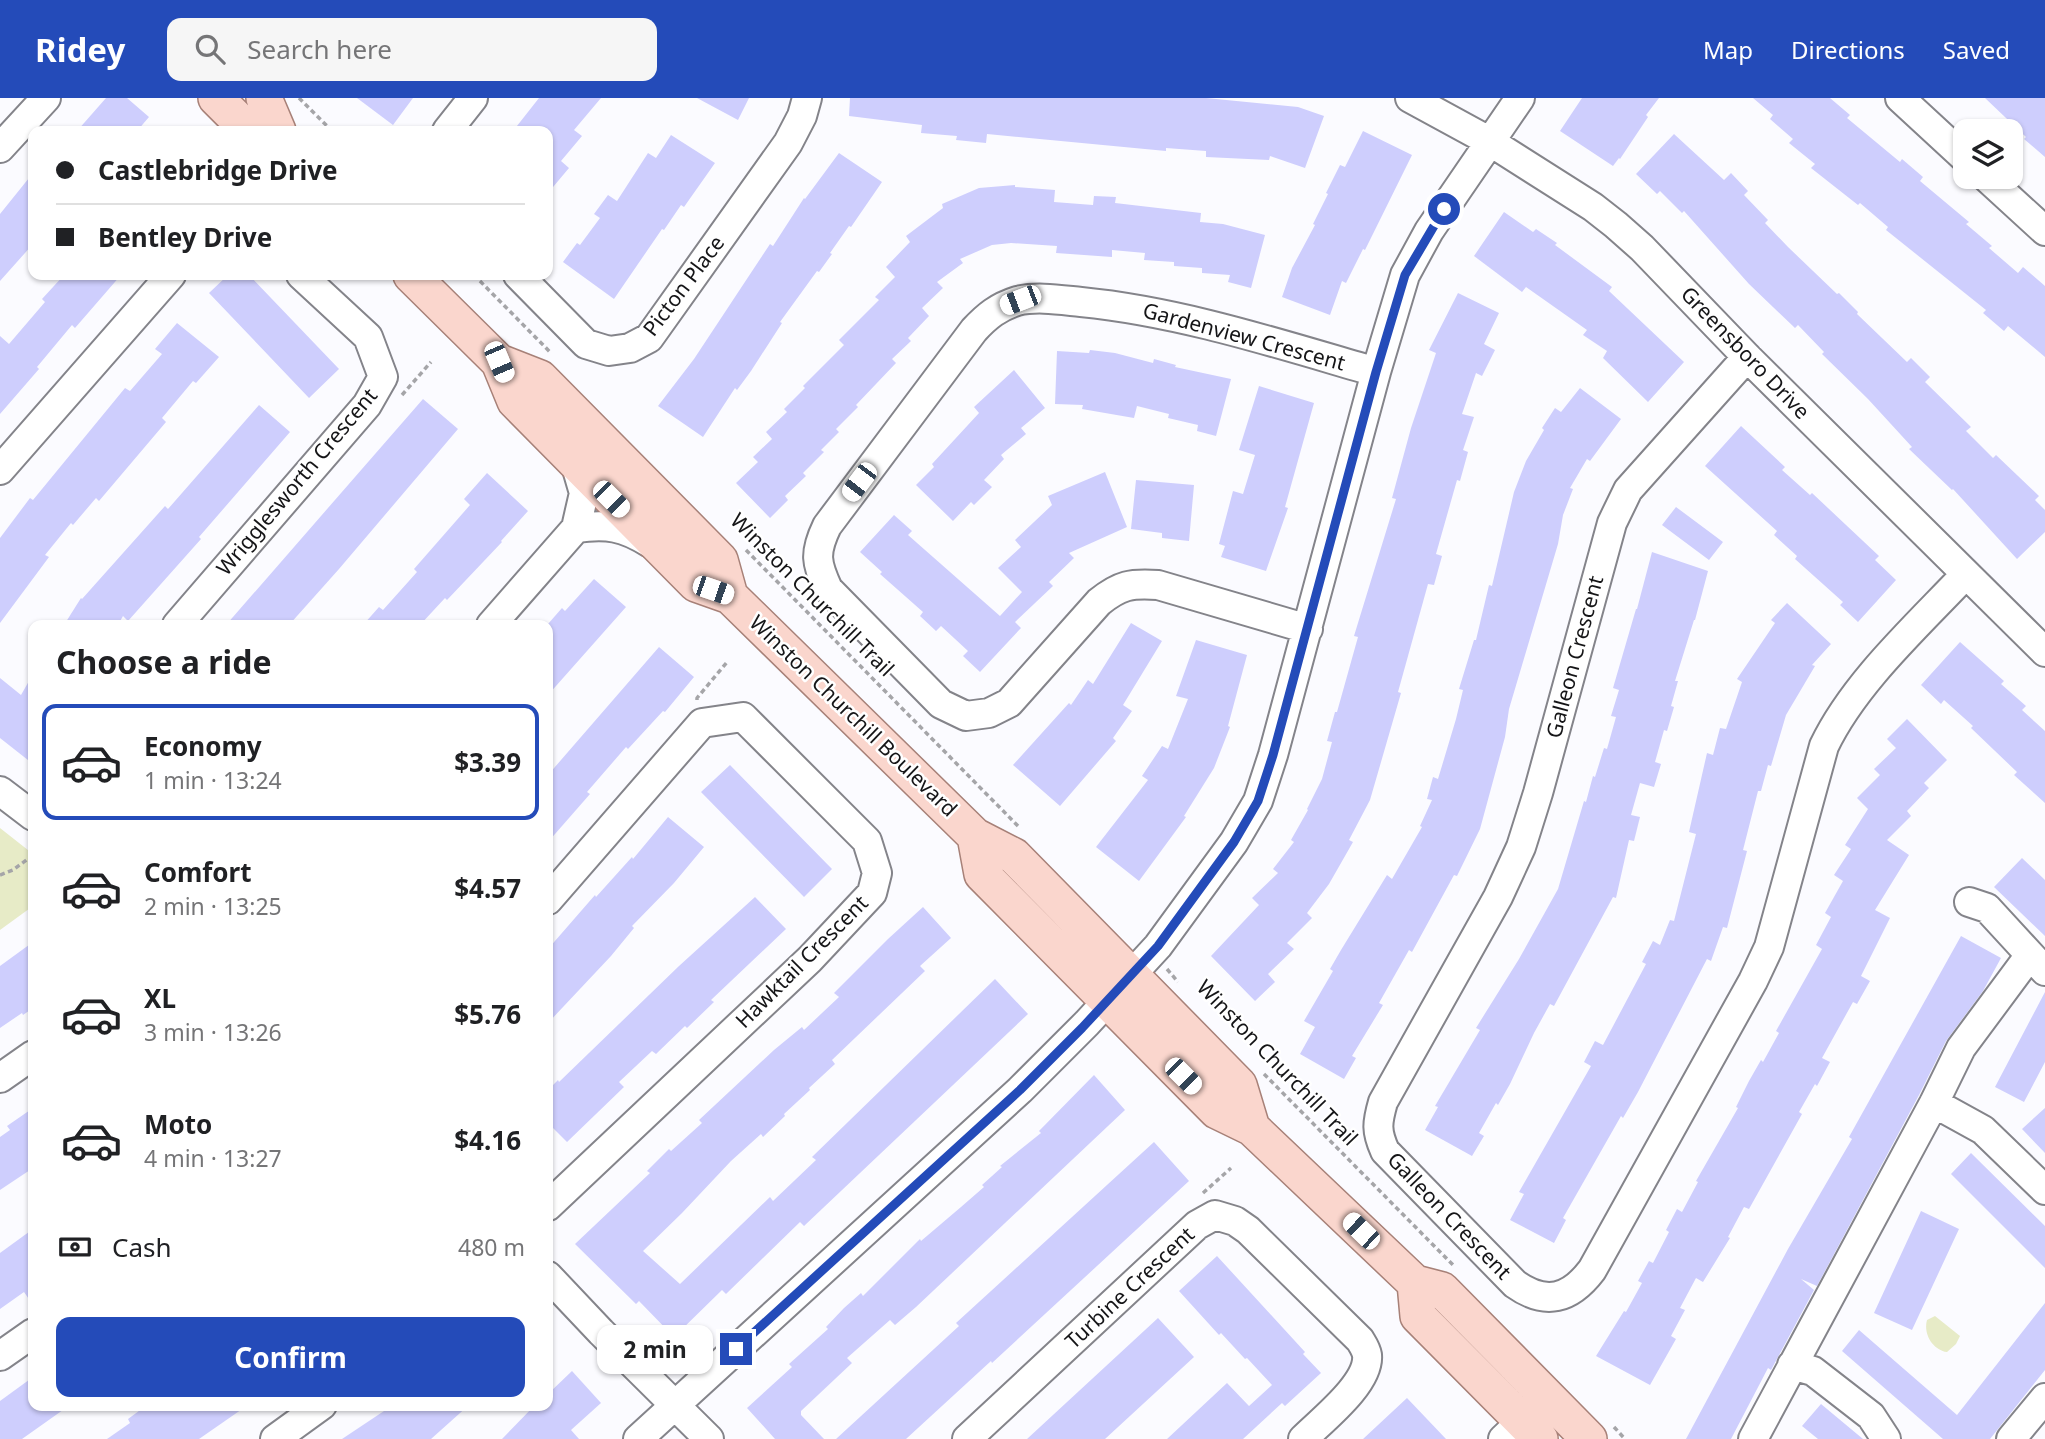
<!DOCTYPE html>
<html lang="en">
<head>
<meta charset="utf-8">
<style>
  body { margin:0; font-family:"Noto Sans",sans-serif; background:#f6f6f6; color:#202124; height:100vh; display:flex; flex-direction:column; font-size:26px; white-space:nowrap }
  * { box-sizing:border-box; margin:0 }
  p { font-size:23px; color:#757577 }
  .icon { flex:none; width:38px; height:38px; fill:none; stroke:currentColor; stroke-width:2; stroke-linecap:round; stroke-linejoin:round }
  .map { position:relative; flex:1; overflow:hidden }
  .panel { position:absolute; left:28px; top:522px; width:525px; height:791px; display:flex; flex-direction:column; background:#fff; border-radius:14px; box-shadow:0 2px 5px #0004 }
  .panel>* { flex:none }
  .banner { position:absolute; left:28px; top:28px; width:525px; height:154px; border-radius:14px; box-shadow:0 2px 5px #0004; display:grid; align-content:center; height:154px; padding:0 28px; background:#fff }
  .fabs { position:absolute; left:1953px; top:21px; display:grid; gap:14px }
  .fabs a { display:grid; place-items:center; width:70px; height:70px; border-radius:14px; background:#fff; box-shadow:0 2px 5px #0004; font-size:35px }
  .end { position:absolute; width:32px; height:32px; margin:-16px; border:9px solid #244bb9; background:#fff; box-shadow:0 0 0 4px #fff }
  .from { border-radius:50% }
  .bubble { position:absolute; height:49px; border-radius:14px; background:#fff; box-shadow:0 2px 5px #0004; font-size:23px; font-weight:700; line-height:49px; text-align:center }
  .car { position:absolute; width:21px; height:42px; margin:-21px -10px; border-radius:9px; box-shadow:0 0 5px 2px #0007; background:linear-gradient(#fff 24%,#345 0 40%,#fff 0 76%,#345 0 86%,#fff 0) }
  .banner b { display:flex; align-items:center; gap:24px; height:66px; font-size:26px }
  .banner b+b { border-top:2px solid #e0e0e0 }
  .banner i { width:18px; height:18px; background:#202124 }
  ul { padding:0; list-style:none }
  li { display:flex; align-items:center; gap:21px; height:116px; margin:0 14px 10px; padding:0 14px; border:4px solid transparent; border-radius:14px }
  li div { flex:1 }
  li b { display:block; font-size:26px }
  li em { font-style:normal; font-weight:700 }
  li.on { border-color:#244bb9 }
  li>.icon { width:63px; height:63px; stroke-width:1.5 }
  h2 { padding:0 28px; font-size:32px; line-height:84px }
  .pay { display:flex; align-items:center; gap:18px; height:77px; padding:0 28px; font-size:26px }
  .pay p { margin-inline-start:auto }
  .button { display:flex; gap:14px; margin-top:auto; padding:14px 28px }
  .button a { flex:1; height:80px; border-radius:14px; background:#244bb9; color:#fff; font-size:28px; font-weight:700; line-height:80px; text-align:center }
  header { display:flex; align-items:center; gap:42px; box-sizing:border-box; height:98px; padding:0 35px; background:#244bb9; color:#fff }
  header strong { font-size:33px }
  nav { display:flex; gap:38px; margin-inline-start:auto; font-size:24px }
  .search { width:490px; height:63px; background:#f6f6f6; display:flex; align-items:center; gap:18px; box-sizing:border-box; padding:0 24px; border-radius:14px; color:#757577; font-size:26px }
  .map>svg:first-child { display:block }
  .green { fill:#e7ebc7 }
  .building { fill:#cecefd }
  .lines { fill:none; stroke-linecap:round; stroke-linejoin:round }
  .minor-casing { stroke:#84848a; stroke-width:32 }
  .major-casing { stroke:#a78178; stroke-width:38 }
  .path { stroke:#a5a5a8; stroke-width:3.5; stroke-dasharray:5 3.5; stroke-linecap:butt }
  .minor { stroke:#fff; stroke-width:28 }
  .major { stroke:#fad6cd; stroke-width:35 }
  .route { stroke:#244bb9; stroke-width:9 }
  .labels { text-anchor:middle; stroke-width:5; stroke-linejoin:round; paint-order:stroke }
  .street-label { font-size:21px; fill:#151517; stroke:#fff }
</style>
</head>
<body>
<header>
<strong>Ridey</strong>
<div class="search"><svg class="icon" aria-label="search" viewBox="0 0 24 24"><circle cx="10" cy="10" r="6"/><path d="M15 15l6 6"/></svg>Search here</div>
<nav><a>Map</a><a>Directions</a><a>Saved</a></nav>
</header>
<div class="map">
<svg width="2045" height="1341" viewBox="0 0 2045 1341">
  <rect width="100%" height="100%" fill="#fbfbff"/>
  <path class="green" d="M0 730 33 756V808L0 832Z
    M1935 1218 1960 1238 1956 1246 1947 1254C1933 1252 1923 1236 1927 1222Z"/>
  <path class="building" d="M106 0H127L149 19 137 33H77Z
    M357 0H413L393 27Z
    M539 0H601L574 32 582 38 561 63 569 70 548 95V33H513Z
    M697 0H749L738 22Z
    M850 0H1206L1298 9 1324 18 1305 70 1270 58 1269 62 1206 59V53L1166 50V53L987 36 986 45 956 42 957 38 921 35 922 27 849 18Z
    M1582 0H1659L1646 17 1648 19 1620 61 1619 60 1613 68 1560 33Z
    M1753 0H1830L1850 17 1847 20 1900 64 1902 61 1923 79 1920 83 1969 124 1966 126 1992 148 1989 150 2018 175 2023 169 2045 188V259L2008 228 2004 233 1983 215 1986 212 1886 132 1888 129 1860 105 1858 107 1811 70 1815 66 1789 45 1793 41 1770 21 1773 17Z
    M1985 0H2045V59L2024 41 2026 39Z
    M1363 33 1412 57 1365 152 1363 151 1346 185 1342 183 1330 217 1282 199 1292 170 1315 127 1313 126 1328 96 1326 95 1340 67 1345 69Z
    M1674 36 1724 82 1731 75 1748 93 1744 97 1768 122 1765 125 1788 149 1837 196 1839 195 1858 214 1857 216 1907 264 1911 260 1930 279 1925 284 1971 329 1966 333 1993 360 1996 357 2039 398 2035 402 2045 412V434L2017 461 1953 391 1952 392 1909 351 1912 349 1868 301 1822 256 1824 254 1798 227 1795 230 1749 186 1684 113 1682 115 1660 93 1657 96 1636 76Z
    M671 37 715 65 684 109 681 107 664 132 662 131 614 201 563 164 577 145 580 147 600 120 594 116 608 97 617 103 648 55 656 60Z
    M839 55 882 84 851 129 849 128 830 155 832 156 819 174 817 173 780 224 782 225 751 273 737 292 735 290 703 339 658 308 694 261 770 146 773 148 804 100 805 101Z
    M33 75V146L0 183V116Z
    M1015 87V89L1055 92 1054 104 1093 107 1094 98 1116 99 1115 105 1201 115 1200 124 1223 126 1265 137 1251 190 1228 184 1230 177 1202 175V170L1174 168V164L1144 162 1145 155 1112 152V159L1056 155 1057 148 1011 145 992 147 960 161 963 165 937 184 943 190 922 210 929 218 908 240 911 243 892 261 896 265 856 307 858 309 836 331 839 334 821 352 824 354 803 375 806 378 785 398 788 402 770 420 736 385 758 364 753 359 772 341 766 334 787 314 784 311 805 290 803 288 844 247 839 242 879 202 875 199 895 179 886 169 910 144 906 138 943 110 942 106 979 90Z
    M1504 114 1533 134 1536 131 1557 145 1555 147 1612 189 1609 193 1684 264 1648 304 1603 260 1607 253 1583 237 1587 232 1526 189 1522 194 1474 158Z
    M64 177H121L75 230 72 227 37 269 39 271 0 316V238L9 246 45 204 42 201Z
    M228 177H249L339 271 309 300 209 195Z
    M1458 195 1499 215 1484 246 1495 252 1482 278 1476 275 1462 316 1474 319 1463 352 1468 354 1460 383 1457 382 1436 456 1442 458 1434 487 1428 486 1398 594 1401 595 1370 702 1349 742 1353 744 1329 786 1307 815 1312 820 1287 845 1294 851 1268 876 1275 884 1255 903 1211 858 1259 807 1252 800 1278 775 1273 771 1294 744 1291 742 1308 712 1307 711 1322 681 1332 644 1327 643 1335 614H1337L1358 539 1354 538 1396 401 1392 400 1411 330 1436 255 1429 252Z
    M177 225 219 259 196 285 193 283 162 320 166 324 99 403 96 400 73 427 71 425 45 457 49 459 0 525V440L30 400 33 402 125 290 130 293 162 256 155 251Z
    M1090 252 1115 255 1153 265 1154 261 1176 267 1175 269 1231 281 1216 338 1197 333 1198 327 1168 320 1169 316 1137 308 1134 320 1082 311 1083 307 1055 306 1057 253 1089 255Z
    M1014 272 1045 310 1021 330 1026 336 1001 357 1004 361 984 382 992 389 974 407 971 404 953 423 916 387 934 369 932 366 979 315 974 309Z
    M1259 288 1314 305 1285 409 1288 410 1266 473 1221 459 1225 448 1219 446 1233 393 1243 396 1255 357 1239 352Z
    M1580 290 1621 321 1590 363 1587 361 1570 390 1573 391 1563 417 1558 446 1509 611 1505 639 1480 731 1457 778 1454 777 1412 854 1409 852 1379 905 1383 907 1352 958 1356 960 1344 981 1300 956 1315 929 1304 923 1333 873 1330 871 1341 852 1387 777 1392 781 1422 729 1420 728 1432 702 1427 701 1433 679 1438 681 1456 621 1463 592 1459 591 1474 542H1476L1489 487 1492 488 1514 394 1526 363 1544 332 1542 330 1555 310 1561 314Z
    M423 301 458 331 339 471 289 527H226Z
    M259 307 290 334 199 439 201 441 128 523 123 518 118 527H64L81 500 82 501 165 408 168 411Z
    M1741 328 1785 369 1782 372 1810 397 1812 395 1879 458 1875 462 1896 482 1858 524 1840 507 1843 504 1795 461 1797 458 1774 437 1777 433 1705 368Z
    M1105 374 1127 429 1069 455 1074 460 1049 484 1053 488 1015 524 1021 530 980 574 963 558 968 553 941 528 936 533 920 518 923 514 880 476 882 474 860 454 894 417 912 433 908 437 1000 518 1022 494 998 470 1021 449 1015 442 1052 407 1048 398Z
    M487 375 528 413 501 443 502 444 447 502 445 500 420 527H363L379 509 383 512 417 474 414 471 470 407 464 401Z
    M1136 382 1194 387 1189 443 1162 440V435L1131 431Z
    M1676 409 1723 444 1709 462 1662 427Z
    M1652 454 1708 473 1695 522H1694L1675 583H1678L1671 608 1674 609 1667 633 1664 632 1655 664 1661 666 1654 689 1640 685 1631 717 1640 719 1634 743 1629 742 1616 800 1613 799 1554 908 1550 906 1534 935 1510 986 1498 1007 1496 1005 1479 1035 1484 1038 1472 1058 1425 1032 1438 1009 1435 1008 1480 932 1476 930 1519 861 1558 791 1584 703 1586 704 1593 678 1595 679 1604 650 1607 651 1616 619 1611 618 1619 592 1613 590 1636 511H1637Z
    M594 481 626 509 548 597V526L562 510 565 513Z
    M1787 505 1831 546 1812 567 1815 568 1786 617 1771 668 1768 667 1761 693H1758L1743 752 1747 753 1727 830 1723 829 1711 863 1707 861 1638 994 1623 1020 1621 1018 1563 1120 1566 1122 1554 1145 1510 1122 1524 1096 1519 1094 1591 968 1584 964 1595 943 1603 947 1646 866 1642 864 1653 843 1660 847 1670 822 1674 823 1696 736 1689 734 1707 655 1713 657 1720 630 1726 631 1742 584 1737 581 1775 525 1771 522Z
    M1131 525 1162 543 1123 607 1132 613 1113 640 1116 643 1060 708 1013 667 1069 605 1071 607 1088 582 1093 586Z
    M1196 542 1247 557 1228 628 1230 629 1214 670 1184 718 1186 719 1139 783 1096 749 1148 682 1142 678 1162 648 1168 651 1188 601 1176 598Z
    M1960 544 2004 583 2001 586 2026 608 2022 612 2045 633V705L2014 677 2017 674 1971 630 1973 628 1944 602 1941 606 1921 587Z
    M659 549 694 579 665 614 663 613 628 651 626 649 587 694 590 696 548 744V677Z
    M33 576V666L0 640V580L21 597Z
    M1907 621 1947 662 1924 685 1929 690 1907 713 1911 718 1887 742 1909 757 1875 812 1890 820 1861 878 1870 883 1857 906 1853 904 1822 960 1830 964 1817 988 1815 986 1799 1014 1802 1016 1749 1111 1744 1109 1728 1139 1730 1140 1703 1184 1696 1180 1680 1210 1685 1212 1671 1238 1676 1241 1650 1287 1596 1258 1624 1213 1626 1214 1642 1185 1638 1183 1649 1163 1653 1165 1669 1134 1666 1132 1677 1111 1682 1114 1698 1084 1696 1083 1738 1010 1736 1009 1749 983 1761 962 1763 964 1779 935 1776 933 1822 851 1816 847 1831 819 1825 815 1843 783 1834 777 1851 751 1845 747 1868 711 1857 700 1880 677 1874 671 1896 650 1887 641Z
    M730 667 832 771 804 799 701 694Z
    M668 719 704 749 674 785 632 828 634 830 611 858 548 925V851L595 797 596 799 632 759 633 761Z
    M2022 760 2045 782V838L1994 789Z
    M755 799 786 831 711 902 714 904 687 930 685 928 656 956 652 953 619 984 624 989 567 1044 548 1025V992L558 982 559 984 679 868Z
    M923 809 951 840 920 868 925 873 832 962 835 966 809 990 810 992 784 1016 785 1018 763 1039 761 1036 731 1063 682 1115 643 1153 680 1186 770 1099 773 1103 816 1062 812 1059 995 881 1028 916 804 1128 800 1124 726 1196 722 1192 674 1239 639 1203 636 1206 575 1146 650 1075 647 1073 669 1051 671 1053 702 1025 699 1022 774 952 802 929 804 932 839 899 834 895 888 841Z
    M1961 838 2001 860 1983 893 1946 943 1919 997 1817 1188 1801 1181 1814 1192 1771 1272 1768 1270 1731 1341H1686L1788 1151 1852 1041 1849 1039Z
    M33 844V910L23 917 22 915 0 930V868Z
    M2045 894V964L2024 1004 1995 989Z
    M1094 977 1125 1012 916 1209 895 1227 890 1222 847 1260 852 1265 801 1313V1317L824 1341H775L747 1310 792 1269 789 1266 828 1231 826 1229 844 1210 861 1195 863 1198 920 1141 921 1143 961 1109 984 1089 982 1087 1002 1069 1000 1068 1041 1035 1039 1033Z
    M33 1010V1070L0 1092V1039L10 1032 7 1028Z
    M2045 1010V1055L2022 1031Z
    M1154 1044 1189 1083 992 1265 991 1263 906 1341H836L959 1228 956 1225Z
    M1971 1055 2045 1128V1170L1951 1076Z
    M1921 1113 1959 1131 1912 1232 1874 1215Z
    M33 1131V1207L24 1194 0 1211V1155Z
    M1217 1158 1305 1254 1303 1256 1321 1275 1285 1308 1282 1305 1243 1341H1167L1227 1285 1249 1308 1272 1287 1247 1260 1245 1261 1221 1235 1219 1237 1179 1193Z
    M2045 1205V1272L1990 1341H1943L1842 1253 1859 1232 1957 1317Z
    M1158 1220 1194 1259 1105 1341H1027Z
    M572 1273 601 1305 571 1332 579 1341H502L535 1307H548V1296Z
    M33 1279V1307H70L22 1341H0V1303Z
    M1407 1300 1446 1341H1363Z
    M1821 1306 1863 1341H1818L1802 1328Z
    M147 1307H248L199 1341H107L130 1325 128 1321Z
    M393 1307H469L431 1341H342Z"/>
  <g class="lines">
    <g class="minor-casing">
      <path id="minor" d="M1410 0 1489 43 1593 109 1616 127 1642 150 1747 259 2045 554
        M1900 0 1965 60
        M447 33 473 0
        M0 50 46 0
        M1986 79 2045 133
        M518 177 586 246 609 253 630 250 649 240 788 45 802 18 807 0
        M1747 259 1628 392 1612 425 1538 695 1521 749 1498 799 1383 1004C1377 1025 1376 1033 1385 1053L1515 1186C1546 1208 1570 1201 1592 1172L1753 883 1769 849 1824 648C1854 585 1917 528 1965 477
        M0 372 171 177
        M576 430C607 426 623 428 650 445
        M177 527 367 307 383 279 368 239 301 177
        M491 527 576 430 584 395 575 364
        M1308 531 1158 487C1131 485 1120 487 1099 504L1009 605 989 615 966 618 941 606 828 491C816 465 814 455 827 428L974 232C987 218 998 209 1017 203 1037 198 1061 202 1081 204 1182 214 1279 246 1376 274
        M0 693 33 718
        M548 802 702 625 743 619 867 743 877 775 872 795 810 861 548 1108
        M1969 804 1987 810 2045 873
        M0 980 33 957
        M1934 1005 1983 1032 2045 1092
        M548 1178 601 1234 709 1341
        M0 1258 33 1235
        M1792 1267 1813 1273 1871 1318 1886 1341
        M275 1341 322 1307
        M638 1341 1020 992 1087 925 1158 848 1234 744 1258 703 1273 657 1376 274 1405 177 1429 133 1520 0
        M967 1341 1197 1127 1215 1117 1235 1123 1248 1132 1360 1242C1363 1247 1366 1251 1367 1257 1370 1285 1322 1322 1303 1341
        M1503 1341 1522 1323
        M1753 1341 1934 1005 1961 950 2030 857
        M2011 1341 2045 1300"/>
    </g>
    <g class="major-casing">
      <path id="major" d="M216 0 244 28 253 33
        M264 0 278 33
        M411 177 499 264 515 303 696 486 730 498 975 738 1014 758 1239 987 1252 1030
        M499 264 540 280 720 462 730 498
        M975 738 982 776 1217 1013 1252 1030 1415 1185 1442 1192 1589 1341
        M1415 1185 1418 1218 1540 1341"/>
    </g>
    <path class="path" d="M299 0 332 33
      M474 177 551 255
      M402 297 431 264
      M746 452 1018 728
      M697 602V600L728 563
      M0 777 13 772 33 757
      M1167 871 1178 884
      M1264 976 1453 1167
      M1203 1095 1231 1070
      M1614 1329 1625 1341"/>
    <use href="#minor" class="minor"/>
    <use href="#major" class="major"/>
  </g>
  <g class="lines">
    <path class="route" d="M736 1251 1020 992 1082 930 1158 848 1234 744 1258 703 1273 657 1376 274 1405 177 1444 111"/>
  </g>
  <g class="labels">
    <g class="street-label">
      <text transform="translate(684 188) rotate(-53)" y="7">Picton Place</text>
      <text transform="translate(1244 239) rotate(15)" y="7">Gardenview Crescent</text>
      <text transform="translate(1745 255) rotate(46)" y="7">Greensboro Drive</text>
      <text transform="translate(297 384) rotate(-50)" y="7">Wrigglesworth Crescent</text>
      <text transform="translate(812 497) rotate(45)" y="7">Winston Churchill Trail</text>
      <text transform="translate(1575 559) rotate(-75)" y="7">Galleon Crescent</text>
      <text transform="translate(853 618) rotate(44)" y="7">Winston Churchill Boulevard</text>
      <text transform="translate(802 864) rotate(-45)" y="7">Hawktail Crescent</text>
      <text transform="translate(1277 965) rotate(46)" y="7">Winston Churchill Trail</text>
      <text transform="translate(1449 1118) rotate(46)" y="7">Galleon Crescent</text>
      <text transform="translate(1130 1190) rotate(-43)" y="7">Turbine Crescent</text>
    </g>
  </g>
</svg>
<div class="fabs">
<a><svg class="icon" aria-label="layers" viewBox="0 0 24 24"><path d="M12 4l9 5-9 5-9-5zM3 14l9 5 9-5"/></svg></a>
</div>
<i class="end from" style="left:1444px;top:111px"></i>
<i class="end" style="left:736px;top:1251px"></i>
<div class="bubble" style="left:597px;top:1227px;width:116px">2 min</div>
<i class="car" style="left:1020px;top:202px;rotate:249deg"></i>
<i class="car" style="left:499px;top:264px;rotate:157deg"></i>
<i class="car" style="left:859px;top:384px;rotate:217deg"></i>
<i class="car" style="left:611px;top:401px;rotate:135deg"></i>
<i class="car" style="left:713px;top:492px;rotate:109deg"></i>
<i class="car" style="left:1183px;top:978px;rotate:135deg"></i>
<i class="car" style="left:1361px;top:1133px;rotate:314deg"></i>
<div class="banner">
<b><i class="from"></i>Castlebridge Drive</b>
<b><i></i>Bentley Drive</b>
</div>
<section class="panel">
<h2>Choose a ride</h2>
<ul>
<li class="on"><svg class="icon" aria-label="car" viewBox="0 0 24 24"><path d="M5 17H2v-5l4-1 3-4h7l3 4 3 1v5h-3M9 17h6M6 11h13"/><circle cx="7" cy="17" r="2"/><circle cx="17" cy="17" r="2"/></svg><div><b>Economy</b><p>1 min · 13:24</p></div><em>$3.39</em></li>
<li><svg class="icon" aria-label="car" viewBox="0 0 24 24"><path d="M5 17H2v-5l4-1 3-4h7l3 4 3 1v5h-3M9 17h6M6 11h13"/><circle cx="7" cy="17" r="2"/><circle cx="17" cy="17" r="2"/></svg><div><b>Comfort</b><p>2 min · 13:25</p></div><em>$4.57</em></li>
<li><svg class="icon" aria-label="car" viewBox="0 0 24 24"><path d="M5 17H2v-5l4-1 3-4h7l3 4 3 1v5h-3M9 17h6M6 11h13"/><circle cx="7" cy="17" r="2"/><circle cx="17" cy="17" r="2"/></svg><div><b>XL</b><p>3 min · 13:26</p></div><em>$5.76</em></li>
<li><svg class="icon" aria-label="car" viewBox="0 0 24 24"><path d="M5 17H2v-5l4-1 3-4h7l3 4 3 1v5h-3M9 17h6M6 11h13"/><circle cx="7" cy="17" r="2"/><circle cx="17" cy="17" r="2"/></svg><div><b>Moto</b><p>4 min · 13:27</p></div><em>$4.16</em></li>
</ul>
<div class="pay"><svg class="icon" aria-label="cash" viewBox="0 0 24 24"><path d="M3 7h18v10H3z"/><circle cx="12" cy="12" r="2"/></svg>Cash<p>480 m</p></div>
<div class="button"><a>Confirm</a></div>
</section>
</div>
</body>
</html>
